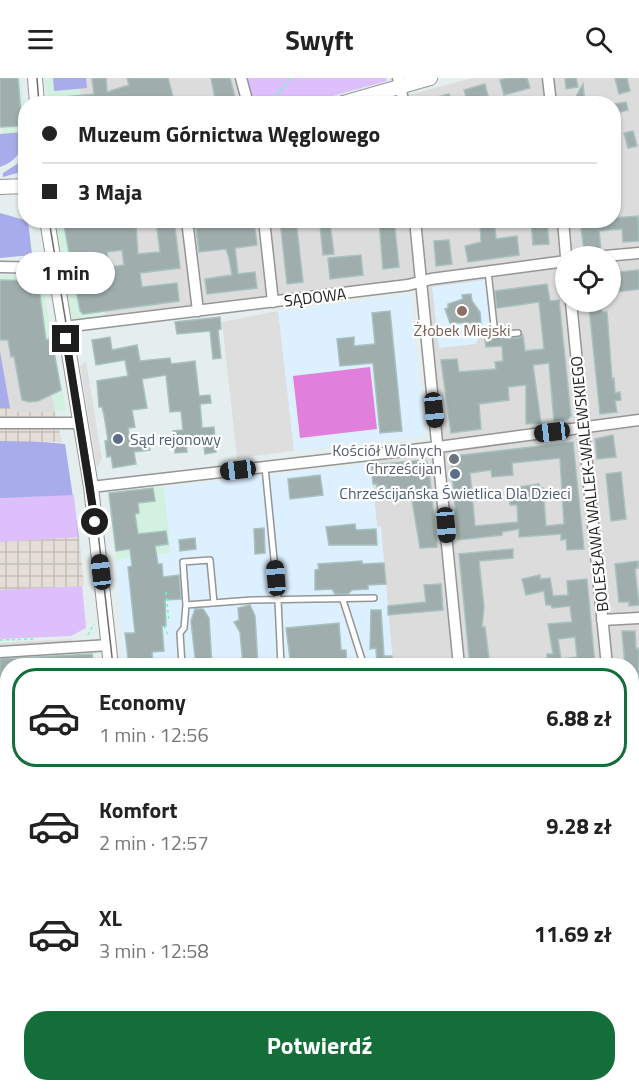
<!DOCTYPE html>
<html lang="pl">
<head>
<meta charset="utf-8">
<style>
  body { margin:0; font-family:"Titillium Web",sans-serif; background:#f6f6f6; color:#222; height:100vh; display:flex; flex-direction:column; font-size:22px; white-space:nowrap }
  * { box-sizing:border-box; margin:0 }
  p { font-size:20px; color:#767676 }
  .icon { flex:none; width:33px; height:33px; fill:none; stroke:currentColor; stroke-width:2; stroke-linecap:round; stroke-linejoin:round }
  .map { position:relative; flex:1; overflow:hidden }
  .details { position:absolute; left:0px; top:580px; width:639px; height:434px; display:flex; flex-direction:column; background:#fff; border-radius:24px 24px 0 0; box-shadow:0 2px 4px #0004 }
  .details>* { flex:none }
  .top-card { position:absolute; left:18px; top:18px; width:603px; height:132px; border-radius:24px; box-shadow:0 2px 4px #0004; display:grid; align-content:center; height:132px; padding:0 24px; background:#fff }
  .fabs { position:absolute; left:555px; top:168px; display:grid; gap:12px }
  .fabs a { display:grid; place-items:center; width:66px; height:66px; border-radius:50%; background:#fff; box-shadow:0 2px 4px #0004; font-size:30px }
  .end { position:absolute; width:27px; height:27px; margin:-14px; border:8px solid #1e1e1e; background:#fff; box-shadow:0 0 0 3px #fff }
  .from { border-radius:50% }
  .bubble { position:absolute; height:42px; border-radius:21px; background:#fff; box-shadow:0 2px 4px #0004; font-size:20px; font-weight:700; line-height:42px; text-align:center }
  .car { position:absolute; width:18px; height:36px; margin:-18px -9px; border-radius:8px; box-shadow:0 0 4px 2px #0007; background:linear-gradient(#222 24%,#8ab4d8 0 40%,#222 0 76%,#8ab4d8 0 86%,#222 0) }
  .top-card b { display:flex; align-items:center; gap:21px; height:57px; font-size:22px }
  .top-card b+b { border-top:2px solid #e0e0e0 }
  .top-card i { width:15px; height:15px; background:#222 }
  ul { padding:10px 0 0; list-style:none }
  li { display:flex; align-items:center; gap:18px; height:99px; margin:0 12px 9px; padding:0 12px; border:3px solid transparent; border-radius:24px }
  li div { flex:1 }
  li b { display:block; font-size:22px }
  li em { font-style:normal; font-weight:700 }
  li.active { border-color:#136e3a }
  li>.icon { width:54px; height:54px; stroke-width:1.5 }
  .cta { display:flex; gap:12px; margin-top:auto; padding:12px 24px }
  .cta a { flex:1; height:69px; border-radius:24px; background:#136e3a; color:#fff; font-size:24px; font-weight:700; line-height:69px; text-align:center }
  header { display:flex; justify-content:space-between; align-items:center; height:78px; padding:0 24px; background:#fff; font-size:27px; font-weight:700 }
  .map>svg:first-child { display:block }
  .residential { fill:#dbdcdb; fill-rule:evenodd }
  .commercial { fill:#d2f1e1 }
  .industrial { fill:url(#industrial-grid) }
  .education { fill:#ddf0ff }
  .grass { fill:#a8aceb }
  .park { fill:#ddbffb }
  .pitch { fill:#e17fdd }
  .parking { fill:#dedede }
  .plaza { fill:url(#plaza-grid) }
  .building { fill:#9faeac; stroke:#a6c1be; stroke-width:1.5; fill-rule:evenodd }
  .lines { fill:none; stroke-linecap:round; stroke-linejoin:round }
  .service-casing { stroke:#959595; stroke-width:8 }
  .minor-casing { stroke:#959595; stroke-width:13 }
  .tertiary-casing { stroke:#959595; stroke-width:16 }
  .path { stroke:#66feb7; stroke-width:1.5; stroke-dasharray:3 3; stroke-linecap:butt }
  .service { stroke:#fff; stroke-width:5 }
  .minor { stroke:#fff; stroke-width:10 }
  .tertiary { stroke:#fff; stroke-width:14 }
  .tram { stroke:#6c6c6c; stroke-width:1.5 }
  .route { stroke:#1e1e1e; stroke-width:8 }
  .education-dot { fill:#8d6e63; stroke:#fff; stroke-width:2 }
  .service-dot { fill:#5c6f8a; stroke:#fff; stroke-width:2 }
  .worship-dot { fill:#6b7280; stroke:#fff; stroke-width:2 }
  .labels { text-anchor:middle; stroke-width:4.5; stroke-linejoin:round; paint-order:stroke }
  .street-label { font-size:16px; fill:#1e1e1e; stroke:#fff }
  .education-label { font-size:16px; fill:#785e54; stroke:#fff }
  .service-label { font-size:16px; fill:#4e5e75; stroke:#fff; text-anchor:start }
  .worship-label { font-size:16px; fill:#5b616d; stroke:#fff; text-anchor:end }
</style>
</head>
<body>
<header><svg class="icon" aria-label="menu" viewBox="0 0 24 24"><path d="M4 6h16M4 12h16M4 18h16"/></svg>Swyft<svg class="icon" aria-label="search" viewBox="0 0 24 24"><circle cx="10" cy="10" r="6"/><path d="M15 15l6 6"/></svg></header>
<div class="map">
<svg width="639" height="1013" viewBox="0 0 639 1013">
  <defs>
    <pattern id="industrial-grid" width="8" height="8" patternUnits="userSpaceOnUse" patternTransform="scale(1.5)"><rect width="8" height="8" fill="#dde9d5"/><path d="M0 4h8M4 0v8" fill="none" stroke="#bdc7b6"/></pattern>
    <pattern id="plaza-grid" width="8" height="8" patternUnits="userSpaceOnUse" patternTransform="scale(1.5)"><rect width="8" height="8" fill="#e5ded8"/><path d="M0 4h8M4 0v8" fill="none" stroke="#c4beb9"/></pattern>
  </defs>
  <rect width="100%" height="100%" fill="#e4eeef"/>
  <path class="residential" d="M79 0H246L253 25H81Z
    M473 0H639V928L632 929V588H393L381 449H377L370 373 432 364 415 201 105 237 90 143 614 142V26L378 25ZM566 178H610V224H566Z
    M0 226 40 253 55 334H10L0 273Z
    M347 1007H383L384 1013H348Z"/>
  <path class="commercial" d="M0 0H21L25 54 3 56Z
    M45 0H79L81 25H48Z
    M55 143H90L105 237 72 241Z
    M0 197 41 198 66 332 55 334 40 254 0 226Z
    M164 409 171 475 116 482 108 415Z
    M94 573 95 588H35L33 577Z
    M0 604H8V1006L119 1007V1013H0Z
    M347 1006 348 1013H148V1007Z
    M553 1006V1013H384L383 1007Z"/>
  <path class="industrial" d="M632 953H639V1013H553V1007L632 1006Z"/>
  <path class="education" d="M485 202 492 257 480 259 475 266 439 270 432 209Z
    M410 217 425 358 294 373 278 233Z
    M371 386 377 448 381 449 393 588H125L116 482 171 475 164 409Z"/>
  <path class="grass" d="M53 0H86L87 10 54 13Z
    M22 54C24 72 17 83 0 89V56Z
    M25 81 24 93 3 99V95Z
    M0 135 28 143 32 177 0 180Z
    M0 273 10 330V332H0Z
    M0 360 65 366 79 459 0 464Z
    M632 709H639V777L632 771Z"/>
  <path class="park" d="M246 0H386L387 3 307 25 253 26Z
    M74 417 86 550 71 558 0 561V420Z"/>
  <path class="pitch" d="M370 289 377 351 300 360 293 298Z"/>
  <path class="parking" d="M176 143H184L194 222 186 223Z
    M278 233 294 373 237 380 222 244Z
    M86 283 102 381 97 390 80 288Z
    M72 561 77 568 0 572V565Z
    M7 619V640H0V620Z
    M210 1007H250V1013H211Z"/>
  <path class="plaza" d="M0 330H10L11 334H55L62 364 0 363Z
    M79 459 84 508 0 512V464Z"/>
  <path class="building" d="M0 0H18L22 48 0 49Z
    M92 0H106L107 14 129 7 127 0H168L175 26H56L55 20 94 16Z
    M211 0H230L237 26H216Z
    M507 0H527L530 10 504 17 500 2Z
    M565 0H576L578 9 566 11Z
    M615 0H627L630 13 619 16Z
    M485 6 490 26H468L464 12Z
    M583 6 585 26H572Z
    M449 16 452 26H423V23Z
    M626 24 628 32 617 35 614 26Z
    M633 53 637 68 628 70 624 55Z
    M638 138 639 163 623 164 622 151 599 153 601 171 584 173 580 142H614V140Z
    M63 142H121L118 149H136L138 176 160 174 156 142H174L180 190 140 195 142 209 177 205 179 223 83 236 80 233ZM122 172 124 187 109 189 107 174Z
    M195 142H212L213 147 254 142 257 167 235 170 238 196 255 194 257 210 207 216 205 201 232 197 229 180 226 171 199 174Z
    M280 142H296L303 204 287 206Z
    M379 142H394L399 189 383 191Z
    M480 142H494L496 161 517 158 519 177 468 184 465 168 481 164Z
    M531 142H547L549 166 533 167Z
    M330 145 334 176 323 177 320 147Z
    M449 162 452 186 436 188 434 163Z
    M361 177 363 197 330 201 328 180Z
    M639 192V211L610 215V195Z
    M0 202 38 203 46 262 50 261 53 268 61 312 38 323 29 324 22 322 14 278 11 279 8 262H0Z
    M547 206 550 223 559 222 571 338 568 341 554 343 549 285 533 287 541 345 526 346V307L508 309 509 322 479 326 481 351 451 355 441 282 457 281 459 294 496 291 495 284 503 283 502 268 486 269 485 261 490 260H518L523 257 525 273 544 271 539 224 497 230 495 213Z
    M471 216 472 223 480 234 481 245H450L445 231 448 230V226L463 221 462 217Z
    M601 228 602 234H607L612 301 614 300 615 315 620 314 621 322 615 323 617 334 600 336 589 229Z
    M390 233 402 353 380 355 373 285 340 288 337 261 354 259V268L375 266 372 235Z
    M220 239 221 251 218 252 221 280 213 281 210 253 177 256 175 244Z
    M110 259 112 272 137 267 140 283 170 280 171 286 195 283 199 318 210 317 211 325 200 326 202 350 214 349 216 374 205 376 203 362 186 364 187 374 175 375 173 353 183 352 181 333 170 334 166 297 142 301 147 330 132 332 135 349 128 350 131 367 149 364 150 372 134 374 136 386 113 390 111 378 107 379 105 363 108 362 104 337 102 329H99L97 303 128 298 125 282 96 287 92 262Z
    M613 357 616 379 597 381 595 361Z
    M573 364 584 471 567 472 566 461 561 462V456L519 459V451L502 454V457L458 462 451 382 454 378ZM560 380 564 446 546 448 543 410H539V406L520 409 521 417 509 418 510 427H517L518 444 475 448 470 395 491 392 492 399 513 397 512 385Z
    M424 382 427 384 430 401 437 469 420 470 411 416 387 418 386 408 377 409V406H373L371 387Z
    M621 394 626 441 611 443 606 396Z
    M320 397 323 417 290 421 288 401Z
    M153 410 155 423 138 425 139 435 135 436 138 456 166 453 168 466 155 468 158 486H162L163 499 179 497 181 521 165 522 166 548H162L164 573 152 574 153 588H129L125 555H135L128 489 132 488 130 471 116 473 109 415Z
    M355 446 356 452 376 451 377 467H329L326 449Z
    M264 450 265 475 255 476 254 451Z
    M195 460 196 471 180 473 179 462Z
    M513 471V480L479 483 484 529 482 549H485L490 588H470L459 476Z
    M362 483V486L384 485 386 506 368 507V511L352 512 348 516H335L332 511 315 512V492L319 491 318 486Z
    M638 483V490L635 491 639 527 629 528V524H619L615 486Z
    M540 497V501L550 500 553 518 568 517 567 503 587 501 595 588H542L541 582H547V576H553L548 546 572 544 570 528 552 530 551 527H546L544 513 526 517 522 501ZM575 559 577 579 561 581 558 561Z
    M441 506 443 532 388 537V528L426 524 424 507Z
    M250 527 255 538 258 588H243L240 554 234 544 239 542 238 530Z
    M195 531H203L209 540 212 588H196L191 543Z
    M371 532H381L384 578H392V588H377L376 570 370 571Z
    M339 545 341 572H346L347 588H324V583L307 584 308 588H291L286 550Z
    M622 553H635L636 571 639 570V677H633L632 588H625Z
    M92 576 93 588H8V598L0 599V581Z
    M0 676H8V704H0Z
    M632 792 639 798V817L632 811Z
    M632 910H639V927H632Z
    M0 988H8V1013H0Z"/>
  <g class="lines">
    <g class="service-casing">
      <path id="service" d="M488 193 495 257 518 255
        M265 389 278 522 281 588
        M343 522 364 588
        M186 527 183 484 210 482 214 525
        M182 588 180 555 184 550 186 527 252 522 374 520
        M0 614H8
        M632 838 639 837
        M632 896 639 903
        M632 943 635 1013"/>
    </g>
    <g class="minor-casing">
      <path id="minor" d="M241 0 248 26
        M398 0 404 26
        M548 0 551 26
        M187 142 198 233
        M264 142 273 224
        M415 142 459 588
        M563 142 566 178
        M605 178 639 175
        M0 189 54 190
        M571 224 607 588
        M64 249 408 207 431 201 566 183
        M0 345H80
        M91 409 438 369 639 342
        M602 542 639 540
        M0 574 109 567
        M632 704H639
        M6 719 7 971
        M632 777 639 783
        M632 944 639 943
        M619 1006V1013"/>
    </g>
    <g class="tertiary-casing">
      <path id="tertiary" d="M35 0 37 26
        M340 26 430 0
        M0 109 26 108
        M47 142 91 409 111 588
        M0 713H8
        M0 726H8
        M133 1006V1013"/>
    </g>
    <path class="path" d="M269 26 290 0
      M577 175 596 173
      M561 194 564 216
      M166 514 169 544
      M164 548 168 557
      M88 557 94 546
      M0 562 35 561"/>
    <use href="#service" class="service"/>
    <use href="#minor" class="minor"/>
    <use href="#tertiary" class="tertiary"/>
    <path class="tram" d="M37 0 39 26
      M49 142 93 409 113 588
      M0 717H8"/>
  </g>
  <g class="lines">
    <path class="route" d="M66 261 95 444"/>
  </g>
  <circle class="education-dot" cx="462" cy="233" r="6"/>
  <g class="service-dot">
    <circle cx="118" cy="361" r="6"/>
    <circle cx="455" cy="396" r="6"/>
  </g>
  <circle class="worship-dot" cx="454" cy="381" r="6"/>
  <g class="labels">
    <g class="street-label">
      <text transform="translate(315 219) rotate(-7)" y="6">SĄDOWA</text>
      <text transform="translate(589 406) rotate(-96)" y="6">BOLESŁAWA WALLEK-WALEWSKIEGO</text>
    </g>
    <g class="education-label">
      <text x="462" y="258">Żłobek Miejski</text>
    </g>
    <g class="service-label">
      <text x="130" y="367">Sąd rejonowy</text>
      <text x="455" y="421" text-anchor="middle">Chrześcijańska Świetlica Dla Dzieci</text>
    </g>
    <g class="worship-label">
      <text x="442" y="378">Kościół Wolnych<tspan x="442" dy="18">Chrześcijan</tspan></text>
    </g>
  </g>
</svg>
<div class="fabs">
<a><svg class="icon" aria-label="locate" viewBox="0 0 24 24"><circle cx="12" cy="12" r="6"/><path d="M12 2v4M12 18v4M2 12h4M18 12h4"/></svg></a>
</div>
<i class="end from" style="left:95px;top:444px"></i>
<i class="end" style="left:66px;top:261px"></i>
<div class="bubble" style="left:16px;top:174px;width:99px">1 min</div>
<i class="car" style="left:434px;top:332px;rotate:174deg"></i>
<i class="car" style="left:552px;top:354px;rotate:263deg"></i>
<i class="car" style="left:238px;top:392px;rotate:263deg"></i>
<i class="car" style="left:446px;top:447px;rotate:175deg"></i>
<i class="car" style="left:101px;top:494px;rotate:353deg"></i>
<i class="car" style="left:276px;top:500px;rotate:355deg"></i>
<div class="top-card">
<b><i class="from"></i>Muzeum Górnictwa Węglowego</b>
<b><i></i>3 Maja</b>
</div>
<section class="details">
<ul>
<li class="active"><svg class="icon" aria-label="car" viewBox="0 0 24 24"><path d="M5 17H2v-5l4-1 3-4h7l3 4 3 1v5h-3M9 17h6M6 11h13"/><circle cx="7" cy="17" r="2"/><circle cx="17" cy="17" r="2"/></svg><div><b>Economy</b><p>1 min · 12:56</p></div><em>6.88 zł</em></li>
<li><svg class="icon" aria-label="car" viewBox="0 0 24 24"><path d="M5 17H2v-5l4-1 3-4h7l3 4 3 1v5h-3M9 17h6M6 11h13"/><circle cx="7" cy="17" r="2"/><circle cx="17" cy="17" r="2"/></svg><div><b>Komfort</b><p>2 min · 12:57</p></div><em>9.28 zł</em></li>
<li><svg class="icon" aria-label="car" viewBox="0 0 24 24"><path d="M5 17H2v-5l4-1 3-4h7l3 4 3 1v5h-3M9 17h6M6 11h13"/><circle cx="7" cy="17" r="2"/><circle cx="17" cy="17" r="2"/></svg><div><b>XL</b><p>3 min · 12:58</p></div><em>11.69 zł</em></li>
</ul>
<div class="cta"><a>Potwierdź</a></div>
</section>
</div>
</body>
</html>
